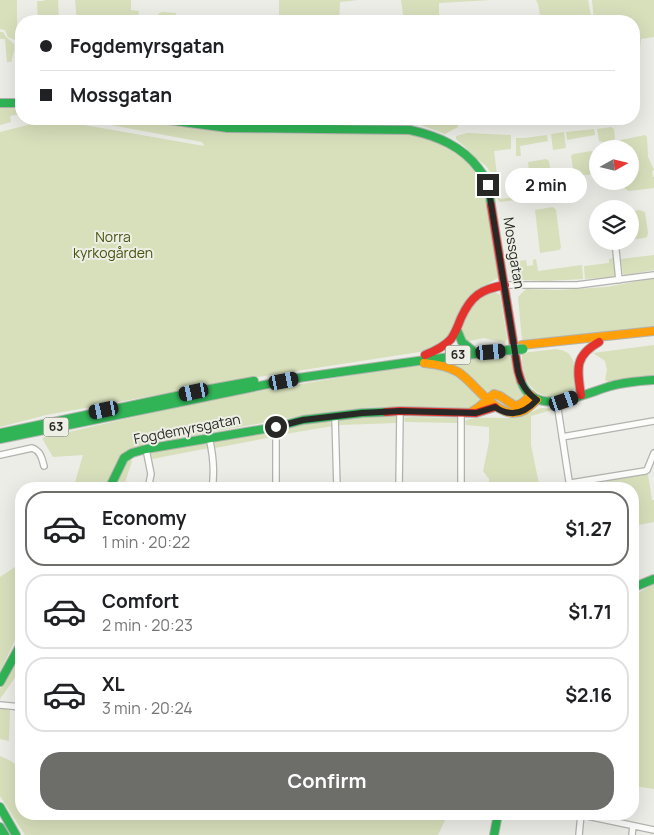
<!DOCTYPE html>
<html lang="en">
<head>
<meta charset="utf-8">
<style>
  body { margin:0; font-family:Manrope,sans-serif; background:#f6f6f6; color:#202124; height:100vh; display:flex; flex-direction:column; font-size:19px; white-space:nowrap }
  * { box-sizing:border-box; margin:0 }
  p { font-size:16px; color:#757577 }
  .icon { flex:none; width:28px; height:28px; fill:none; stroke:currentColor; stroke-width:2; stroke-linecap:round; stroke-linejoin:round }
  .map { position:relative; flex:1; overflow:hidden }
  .sheet { position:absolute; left:15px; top:482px; width:624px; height:338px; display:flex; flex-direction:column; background:#fff; border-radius:20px; box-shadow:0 5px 20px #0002 }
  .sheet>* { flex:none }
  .top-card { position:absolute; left:15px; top:15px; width:625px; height:110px; border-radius:20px; box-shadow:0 5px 20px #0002; display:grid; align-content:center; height:110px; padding:0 25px; background:#fff }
  .needle { width:32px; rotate:82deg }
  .fabs { position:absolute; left:589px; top:140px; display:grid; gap:10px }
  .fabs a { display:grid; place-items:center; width:50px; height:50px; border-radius:50%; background:#fff; box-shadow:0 5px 20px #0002; font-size:25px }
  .end { position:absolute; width:22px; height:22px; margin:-11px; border:6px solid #282926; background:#fff; box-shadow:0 0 0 2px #fff }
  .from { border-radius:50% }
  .bubble { position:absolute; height:35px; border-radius:18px; background:#fff; box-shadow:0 5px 20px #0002; font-size:16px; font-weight:700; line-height:35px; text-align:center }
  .car { position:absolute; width:15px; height:30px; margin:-15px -8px; border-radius:6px; box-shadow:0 0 4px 1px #0007; background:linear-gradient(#222 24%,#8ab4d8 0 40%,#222 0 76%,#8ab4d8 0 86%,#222 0) }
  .top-card b { display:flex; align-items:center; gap:18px; height:48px; font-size:19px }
  .top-card b+b { border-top:1px solid #e0e0e0 }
  .top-card i { width:12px; height:12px; background:#202124 }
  ul { padding:9px 0 0; list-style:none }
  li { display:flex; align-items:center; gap:15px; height:75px; margin:0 10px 8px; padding:0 15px; border:2px solid #e0e0e0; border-radius:20px }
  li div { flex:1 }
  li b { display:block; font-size:19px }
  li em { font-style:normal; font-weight:700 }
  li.selected { border-color:#6d6e6a }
  li>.icon { width:45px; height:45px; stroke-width:1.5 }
  .action { display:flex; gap:10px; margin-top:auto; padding:10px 25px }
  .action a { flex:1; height:58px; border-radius:20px; background:#6d6e6a; color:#fff; font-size:20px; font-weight:700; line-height:58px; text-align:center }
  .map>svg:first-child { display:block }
  .green { fill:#d7dfbb }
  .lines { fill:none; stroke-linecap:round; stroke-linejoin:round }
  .street-casing { stroke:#b2b3af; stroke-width:8 }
  .fast-casing { stroke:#b2b3af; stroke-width:10 }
  .slow-casing { stroke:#b2b3af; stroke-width:10 }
  .jam-casing { stroke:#b2b3af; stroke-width:10 }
  .street { stroke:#fcfcfb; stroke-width:5.5 }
  .fast { stroke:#30b455; stroke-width:8 }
  .slow { stroke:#ff9f0a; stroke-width:8 }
  .jam { stroke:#e5322d; stroke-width:8 }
  .fast-bridge-casing { stroke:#b2b3af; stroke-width:11; stroke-linecap:butt }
  .fast-bridge { stroke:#30b455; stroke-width:9 }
  .route { stroke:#282926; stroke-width:6 }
  .labels { text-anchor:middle; stroke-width:4; stroke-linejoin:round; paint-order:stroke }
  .shield { fill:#edefe5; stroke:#63645f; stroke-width:1 }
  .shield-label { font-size:12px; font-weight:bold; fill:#282926 }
  .park-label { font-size:14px; fill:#48520f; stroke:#edefe5 }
  .street-label { font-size:14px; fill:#282926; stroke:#edefe5 }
</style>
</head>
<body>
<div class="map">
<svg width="654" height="835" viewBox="0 0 654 835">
  <rect width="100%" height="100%" fill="#ecede7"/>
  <path class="green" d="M0 0H17V34L15 40 8 37 5 30 0 29Z
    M45 0H58L59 21H38L37 1H43Z
    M75 0H131V10L139 11 138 21H77Z
    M279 0H358L340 2 339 21H279Z
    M401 0H491L439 3V19L404 21Z
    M536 0H588L592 21H541L538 4Z
    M592 0H654V37L641 39 639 59 640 76 634 87V21H594Z
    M162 12 176 13 177 21H158V14Z
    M0 32H3L6 37 14 44V51L11 62H7L5 39H0Z
    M0 106H21V114L10 116 11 122 0 125Z
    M79 119H141L198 129 274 134 396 133 421 136 437 141 459 153 470 165 482 182 490 204 497 250 495 255 498 278 482 287 445 348 258 377 46 415 0 427V132L47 120H56L204 146 202 142Z
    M381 119H421L422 120 457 119 458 127 445 134 421 125 381 123Z
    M611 127 614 129 615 139C612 142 603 143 599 141L597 129Z
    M594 129 595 135 567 140 566 132Z
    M564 132 566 148 553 150 551 134Z
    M467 133 511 135V149L494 151 500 199 515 197V200L500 202 498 200 493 175 485 165 477 159 465 147 456 139V136Z
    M547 135 548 141 520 146 521 156H516V138H524Z
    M645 135 647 137 648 157 654 170 652 171 653 177H654V188L629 191 625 189 624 181H630V149H619V143L621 140Z
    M592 151 597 155 598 170 596 174 574 176 571 156 573 154Z
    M546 159 549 161 552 184 549 185 531 188 528 162Z
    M553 207 556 210 561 248 559 250 540 253 535 210Z
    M639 210 645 212 648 233 647 237 644 238 630 240V212Z
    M654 255V270L626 275 623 274 621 259Z
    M613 258 616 274 613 277 585 279 584 266 609 263V259Z
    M536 259 538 271 582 265 583 279 547 281 519 280 511 274 508 263 526 260 527 266 533 265V260Z
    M654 278V328L522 340 518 297 526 289 557 290 607 287Z
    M494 291 500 295 507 339 505 343 484 338 465 342 461 332 464 320 471 308 486 293Z
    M654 345V377H641L611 383 605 380 607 370 605 361 593 353Z
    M556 349C559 350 562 350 564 351 577 356 576 376 576 388 558 405 530 397 524 373 522 367 522 360 522 353Z
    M510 354C514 372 515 382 525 397L520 409 492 410 438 407H372L311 414 175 439 135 448 124 453 118 461 106 489H73L83 455 53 457 42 438 213 399 372 372Z
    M541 408 555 409 531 416V445L540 489H489V479L483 471 489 442V427L466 425 465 421C475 415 507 420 520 417 528 415 534 410 541 408Z
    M395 416 397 418V423L339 425V421L342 419Z
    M410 417 457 418 459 420V423L405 422 404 418Z
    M329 421 333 426 279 435V430L281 428Z
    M268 430 271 432 273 437 215 448V442L217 440Z
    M206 442 208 444 209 448 152 459 151 453 153 452Z
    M130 458 132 461 123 489H114L123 468Z
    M648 474 652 500H654V522L633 526 632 489H608L607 481Z
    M21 563V630L18 634 0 672V577Z
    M654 584V789L633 786 632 596Z
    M21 658V669L0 699V689L15 659Z
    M0 708 10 710 9 741 0 739Z
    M0 756 11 761 21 769V814H448L438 835H25L0 796Z"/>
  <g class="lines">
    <g class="street-casing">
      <path id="street" d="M615 241 619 280
        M505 285H577L654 275
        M557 403 569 481 571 483 645 471 647 470 654 453
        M461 413V489
        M276 427V489
        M209 437C213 454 215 471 212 489
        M562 437 654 421
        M146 449 151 474 148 489
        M0 455 32 448C41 451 42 459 44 466
        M326 489 337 488 335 417
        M399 489 400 411
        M0 705 21 707
        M578 814 654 830
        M579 835 581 814
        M632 835 633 826"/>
    </g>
    <g class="fast-casing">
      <path id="fast" d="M0 103H21
        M160 119 228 128 410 130C437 136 462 146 479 169 483 174 487 180 488 186 490 192 490 199 491 205
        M457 330 462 342 472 350
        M521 381C535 420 585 393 611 386 625 382 640 381 654 380
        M0 433 210 389 254 381
        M0 439 298 378 425 360 509 350
        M109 489 124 458 132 453 146 449 276 427 303 420 362 413 386 412
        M632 588 654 579
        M0 682 21 644
        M0 807 16 835
        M0 827 5 835
        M494 835 498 814"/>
    </g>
    <g class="slow-casing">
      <path id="slow" d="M522 345 654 331
        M424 363C435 364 448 366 458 372 477 384 499 424 525 410 529 408 533 403 537 400
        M473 411 479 407 494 394 500 396 515 406C522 405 526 400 531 395"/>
    </g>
    <g class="jam-casing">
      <path id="jam" d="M491 205 518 371 521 381
        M425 355C435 351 444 347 451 339 456 332 458 325 461 318 471 296 481 289 505 285
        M581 395C577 369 574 356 599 342
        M386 412 400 411 476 413 495 407"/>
    </g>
    <use href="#street" class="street"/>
    <use href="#fast" class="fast"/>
    <use href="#slow" class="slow"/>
    <use href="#jam" class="jam"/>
    <g class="fast-bridge-casing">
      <path id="fast-bridge" d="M509 350 523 349"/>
    </g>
    <use href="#fast-bridge" class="fast-bridge"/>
  </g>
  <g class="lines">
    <path class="route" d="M276 427 303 420 362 413 400 411 476 413 495 407C511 418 525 413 537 400 526 392 521 384 518 371L488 185"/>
  </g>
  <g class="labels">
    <g class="shield">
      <rect x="445.5" y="345.5" width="25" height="19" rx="4"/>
      <rect x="43.5" y="417.5" width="25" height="19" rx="4"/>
    </g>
    <g class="shield-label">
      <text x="458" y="359">63</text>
      <text x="56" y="431">63</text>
    </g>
    <g class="park-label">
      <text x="113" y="242">Norra<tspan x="113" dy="16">kyrkogården</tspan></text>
    </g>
    <g class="street-label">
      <text transform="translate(514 253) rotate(81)" y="5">Mossgatan</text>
      <text transform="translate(187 429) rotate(-11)" y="5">Fogdemyrsgatan</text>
    </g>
  </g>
</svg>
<div class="fabs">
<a><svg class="needle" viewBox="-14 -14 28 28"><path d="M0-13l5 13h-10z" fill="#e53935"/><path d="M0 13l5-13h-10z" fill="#757577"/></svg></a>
<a><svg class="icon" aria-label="layers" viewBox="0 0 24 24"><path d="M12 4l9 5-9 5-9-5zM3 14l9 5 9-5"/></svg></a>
</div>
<i class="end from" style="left:276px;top:427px"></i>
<i class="end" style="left:488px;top:185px"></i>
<div class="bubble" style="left:505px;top:168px;width:82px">2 min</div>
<i class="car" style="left:491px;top:352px;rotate:85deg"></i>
<i class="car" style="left:284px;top:381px;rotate:79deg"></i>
<i class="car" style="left:194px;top:392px;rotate:258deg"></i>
<i class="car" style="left:564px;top:401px;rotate:71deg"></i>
<i class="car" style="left:104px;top:410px;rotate:258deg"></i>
<div class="top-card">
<b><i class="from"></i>Fogdemyrsgatan</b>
<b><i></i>Mossgatan</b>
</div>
<section class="sheet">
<ul>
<li class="selected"><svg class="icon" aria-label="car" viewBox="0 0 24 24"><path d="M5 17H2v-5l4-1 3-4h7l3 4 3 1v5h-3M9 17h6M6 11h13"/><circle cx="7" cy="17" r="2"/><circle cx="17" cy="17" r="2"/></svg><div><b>Economy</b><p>1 min · 20:22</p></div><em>$1.27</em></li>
<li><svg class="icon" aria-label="car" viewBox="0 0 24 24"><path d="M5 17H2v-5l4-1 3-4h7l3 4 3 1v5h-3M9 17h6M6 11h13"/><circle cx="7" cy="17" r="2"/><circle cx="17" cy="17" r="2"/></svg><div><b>Comfort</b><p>2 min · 20:23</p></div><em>$1.71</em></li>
<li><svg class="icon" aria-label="car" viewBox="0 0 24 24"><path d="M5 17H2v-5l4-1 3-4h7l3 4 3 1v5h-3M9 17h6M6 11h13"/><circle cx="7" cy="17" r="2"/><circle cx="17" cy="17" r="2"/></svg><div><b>XL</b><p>3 min · 20:24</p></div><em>$2.16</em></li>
</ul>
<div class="action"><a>Confirm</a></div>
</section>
</div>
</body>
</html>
